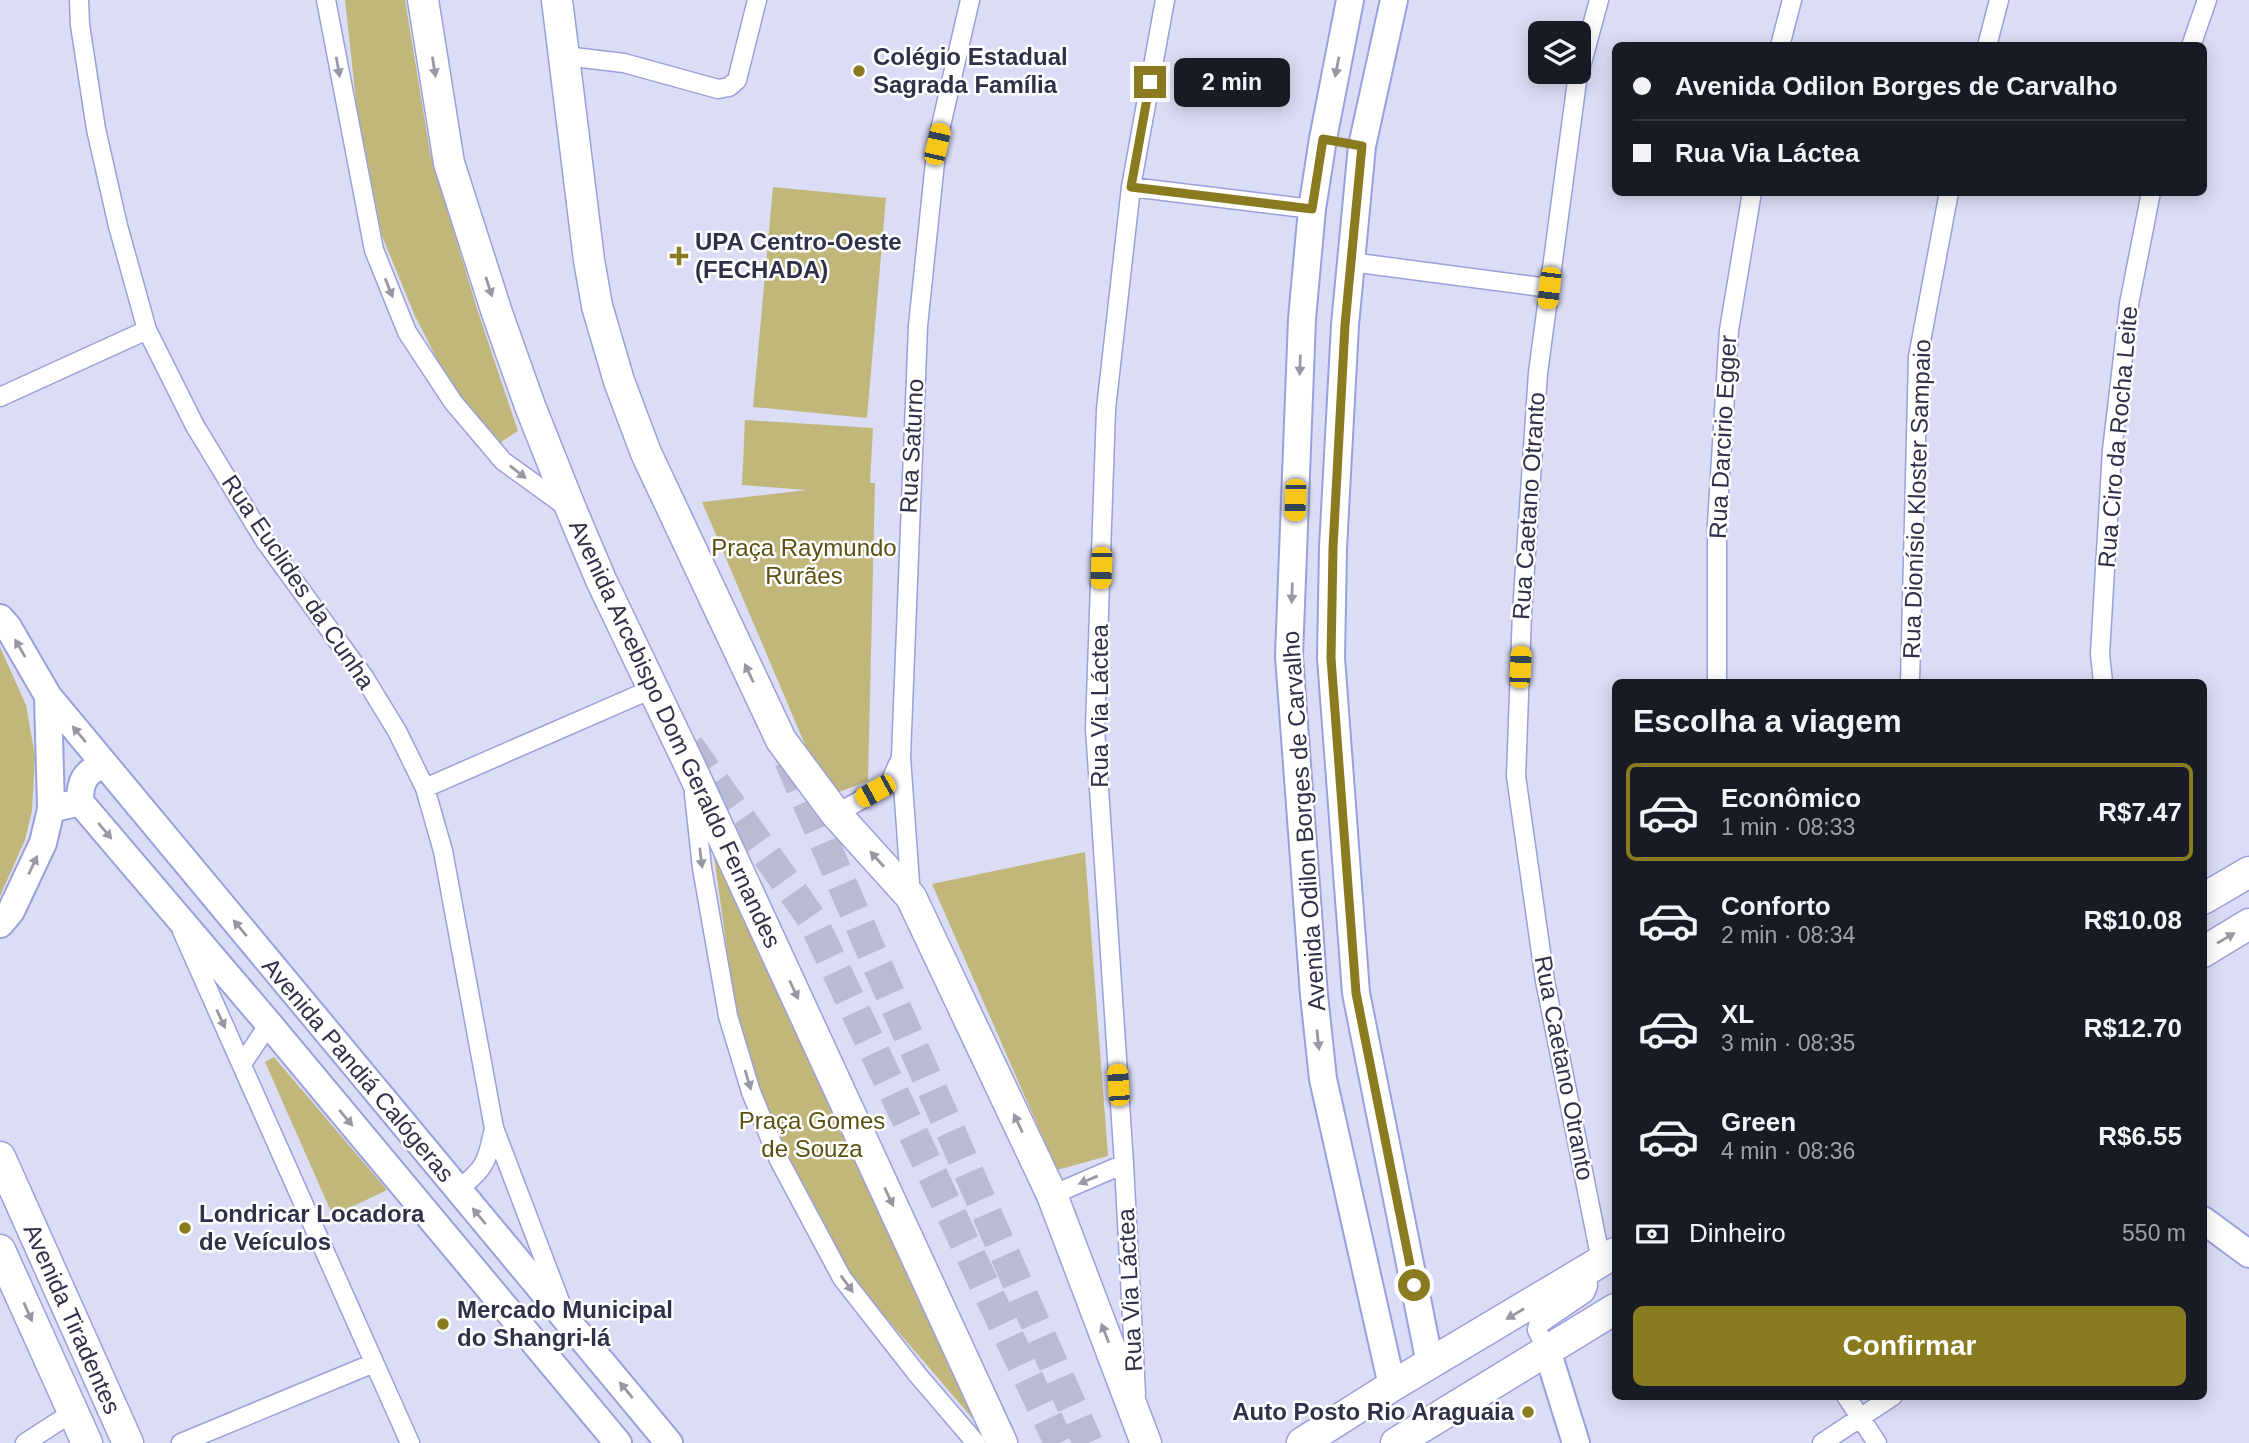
<!DOCTYPE html>
<html lang="pt">
<head>
<meta charset="utf-8">
<style>
  body { margin:0; font-family:Helvetica,sans-serif; background:#242831; color:#f1f3f6; height:100vh; display:flex; flex-direction:column; font-size:26px; white-space:nowrap }
  * { box-sizing:border-box; margin:0 }
  p { font-size:23px; color:#9ea1a6 }
  .icon { flex:none; width:38px; height:38px; fill:none; stroke:currentColor; stroke-width:2; stroke-linecap:round; stroke-linejoin:round }
  .map { position:relative; flex:1; overflow:hidden }
  .panel { position:absolute; left:1612px; top:679px; width:595px; height:721px; display:flex; flex-direction:column; background:#171b24; border-radius:10px; box-shadow:0 4px 18px #0003 }
  .panel>* { flex:none }
  .hud { position:absolute; left:1612px; top:42px; width:595px; height:154px; border-radius:10px; box-shadow:0 4px 18px #0003; display:grid; align-content:center; height:154px; padding:0 21px; background:#171b24 }
  .tools { position:absolute; left:1528px; top:21px; display:grid; gap:14px }
  .tools a { display:grid; place-items:center; width:63px; height:63px; border-radius:10px; background:#171b24; box-shadow:0 4px 18px #0003; font-size:35px }
  .end { position:absolute; width:32px; height:32px; margin:-16px; border:9px solid #8a7b21; background:#fff; box-shadow:0 0 0 4px #fff }
  .from { border-radius:50% }
  .bubble { position:absolute; height:49px; border-radius:10px; background:#171b24; box-shadow:0 4px 18px #0003; font-size:23px; font-weight:700; line-height:49px; text-align:center }
  .car { position:absolute; width:21px; height:42px; margin:-21px -10px; border-radius:9px; box-shadow:0 0 5px 2px #0007; background:linear-gradient(#f5c518 24%,#345 0 40%,#f5c518 0 76%,#345 0 86%,#f5c518 0) }
  .hud b { display:flex; align-items:center; gap:24px; height:66px; font-size:26px }
  .hud b+b { border-top:2px solid #363941 }
  .hud i { width:18px; height:18px; background:#f1f3f6 }
  ul { padding:0; list-style:none }
  li { display:flex; align-items:center; gap:21px; height:98px; margin:0 14px 10px; padding:0 7px; border:4px solid transparent; border-radius:10px }
  li div { flex:1 }
  li b { display:block; font-size:26px }
  li em { font-style:normal; font-weight:700 }
  li.active { border-color:#8a7b21 }
  li>.icon { width:63px; height:63px; stroke-width:1.5 }
  h2 { padding:0 21px; font-size:32px; line-height:84px }
  .pay { display:flex; align-items:center; gap:18px; height:77px; padding:0 21px; font-size:26px }
  .pay p { margin-inline-start:auto }
  .button { display:flex; gap:14px; margin-top:auto; padding:14px 21px }
  .button a { flex:1; height:80px; border-radius:10px; background:#8a7b21; color:#fff; font-size:28px; font-weight:700; line-height:80px; text-align:center }
  .map>svg:first-child { display:block }
  .park { fill:#c2b77b }
  .lines { fill:none; stroke-linecap:round; stroke-linejoin:round }
  .primary-tunnel { stroke:#b8bbd2; stroke-width:30; stroke-dasharray:30 15; stroke-linecap:butt }
  .street-casing { stroke:#9aa0d9; stroke-width:21 }
  .secondary-casing { stroke:#9aa0d9; stroke-width:30 }
  .primary-casing { stroke:#9aa0d9; stroke-width:33 }
  .street { stroke:#fff; stroke-width:18 }
  .secondary { stroke:#fff; stroke-width:26 }
  .primary { stroke:#fff; stroke-width:30 }
  .oneway { fill:#9698a4 }
  .route { stroke:#8a7b21; stroke-width:9 }
  .poi-dot { fill:#8a7b21; stroke:#fff; stroke-width:2.5 }
  .labels { text-anchor:middle; stroke-width:5; stroke-linejoin:round; paint-order:stroke }
  .poi-label { font-size:24px; font-weight:bold; fill:#2e3148; stroke:#fff; text-anchor:start }
  .street-label { font-size:24px; fill:#2e3148; stroke:#fff }
  .park-label { font-size:24px; fill:#5a5010; stroke:#fff }
</style>
</head>
<body>
<div class="map">
<svg width="2249" height="1443" viewBox="0 0 2249 1443">
  <rect width="100%" height="100%" fill="#daddf5"/>
  <path class="park" d="M345 0H405L430 152 478 312 518 431 498 444 453 390 415 316 382 236 357 110Z
    M773 187 886 198 867 418 753 407Z
    M745 420 873 428 870 483H875L868 781 839 792 809 754 702 502 807 490 742 485Z
    M0 647 26 705 35 756 32 811 25 840 0 896Z
    M707 806 986 1434 846 1271 776 1147 735 1007Z
    M1085 852 1108 1156 1057 1170 932 884Z
    M274 1057 387 1190 333 1216 265 1062Z"/>
  <g class="lines">
    <path class="primary-tunnel" d="M689 746 812 919 1059 1443
      M789 760 868 944 1088 1443"/>
    <g class="street-casing">
      <path id="street" d="M79 0 80 25 96 129 118 226 147 330 195 426 265 541 364 677 397 731 425 788 443 851 494 1128 561 1304
        M326 0 374 250 407 332 453 402 503 461 568 508
        M1599 0 1577 81 1538 373 1522 613 1516 776 1545 981 1601 1261
        M1780 46 1792 0
        M1987 46 1999 0
        M2191 46 2207 0
        M565 56 624 63 718 89 729 87 737 80 757 0
        M1131 187 1312 209
        M1351 262 1549 288
        M0 397 147 330
        M1717 682V524L1729 330 1752 192
        M1910 682 1918 357 1949 192
        M2103 682 2100 654 2112 450 2120 383 2129 304 2151 192
        M425 788 652 689
        M694 794 702 868 728 1016 751 1092 779 1160 842 1278 917 1374 976 1443
        M836 814 889 784 900 760
        M911 897 901 757 918 326 937 143 970 0
        M182 931 410 1443
        M242 1064 269 1024
        M458 1190C485 1168 487 1163 494 1128
        M1052 1195 1124 1164
        M1547 1350 1537 1330 1538 1325 1585 1293 1588 1286 1587 1270
        M1136 1394 1124 1164 1095 728 1106 409 1131 187 1165 0
        M1846 1396 1877 1443
        M25 1443 73 1412
        M181 1443 374 1363
        M1822 1443 1893 1396"/>
    </g>
    <g class="secondary-casing">
      <path id="secondary" d="M1350 0 1323 139 1312 209 1302 319 1289 656 1314 995 1323 1079 1392 1386
        M1394 0 1362 146 1345 325 1333 548 1331 658 1356 993 1430 1364
        M0 618 8 627 48 696 51 809 43 843 11 911 0 924
        M48 696 669 1443
        M80 802C80 781 84 773 104 764
        M51 809 80 802 269 1024 618 1443
        M2203 1220 2249 1254
        M1547 1350 1576 1443"/>
    </g>
    <g class="primary-casing">
      <path id="primary" d="M423 0 449 163 497 313 530 406 571 509 601 580 690 766 1002 1443
        M557 0 589 260 597 306 619 381 646 453 781 740 836 814 911 897 1052 1195 1146 1443
        M2203 899 2249 872
        M2203 952 2249 924
        M0 1157 128 1443
        M0 1250 87 1443
        M1302 1443 1392 1386 1615 1253
        M1396 1443 1615 1309"/>
    </g>
    <use href="#street" class="street"/>
    <use href="#secondary" class="secondary"/>
    <use href="#primary" class="primary"/>
  </g>
  <defs><path id="oneway-solid" d="M-6-.8H1V-3.2L6.5 0L1 3.2V.8H-6Z" transform="scale(1.75)"/></defs>
  <g class="oneway">
    <use href="#oneway-solid" transform="translate(338 67) rotate(80)"/>
    <use href="#oneway-solid" transform="translate(434 67) rotate(81)"/>
    <use href="#oneway-solid" transform="translate(1337 67) rotate(101)"/>
    <use href="#oneway-solid" transform="translate(489 287) rotate(72)"/>
    <use href="#oneway-solid" transform="translate(389 288) rotate(68)"/>
    <use href="#oneway-solid" transform="translate(1300 365) rotate(92)"/>
    <use href="#oneway-solid" transform="translate(518 472) rotate(38)"/>
    <use href="#oneway-solid" transform="translate(1292 593) rotate(92)"/>
    <use href="#oneway-solid" transform="translate(20 648) rotate(-120)"/>
    <use href="#oneway-solid" transform="translate(749 673) rotate(-115)"/>
    <use href="#oneway-solid" transform="translate(79 734) rotate(-130)"/>
    <use href="#oneway-solid" transform="translate(105 831) rotate(50)"/>
    <use href="#oneway-solid" transform="translate(701 858) rotate(83)"/>
    <use href="#oneway-solid" transform="translate(877 859) rotate(-132)"/>
    <use href="#oneway-solid" transform="translate(33 865) rotate(-65)"/>
    <use href="#oneway-solid" transform="translate(240 928) rotate(-130)"/>
    <use href="#oneway-solid" transform="translate(2226 938) rotate(-31)"/>
    <use href="#oneway-solid" transform="translate(794 990) rotate(65)"/>
    <use href="#oneway-solid" transform="translate(221 1019) rotate(65)"/>
    <use href="#oneway-solid" transform="translate(1318 1040) rotate(84)"/>
    <use href="#oneway-solid" transform="translate(748 1080) rotate(73)"/>
    <use href="#oneway-solid" transform="translate(346 1118) rotate(50)"/>
    <use href="#oneway-solid" transform="translate(1018 1123) rotate(-115)"/>
    <use href="#oneway-solid" transform="translate(1088 1180) rotate(157)"/>
    <use href="#oneway-solid" transform="translate(889 1197) rotate(65)"/>
    <use href="#oneway-solid" transform="translate(479 1216) rotate(-130)"/>
    <use href="#oneway-solid" transform="translate(847 1284) rotate(54)"/>
    <use href="#oneway-solid" transform="translate(28 1312) rotate(66)"/>
    <use href="#oneway-solid" transform="translate(1515 1314) rotate(150)"/>
    <use href="#oneway-solid" transform="translate(1105 1333) rotate(-111)"/>
    <use href="#oneway-solid" transform="translate(626 1390) rotate(-130)"/>
  </g>
  <g class="lines">
    <path class="route" d="M1150 82 1131 187 1312 209 1323 139 1362 146 1345 325 1333 548 1331 658 1356 993 1414 1285"/>
  </g>
  <g class="poi-dot">
    <circle cx="859" cy="71" r="7"/>
    <path d="M675.5 245.5h7v7h7v7h-7v7h-7v-7h-7v-7h7z"/>
    <circle cx="185" cy="1228" r="7"/>
    <circle cx="443" cy="1324" r="7"/>
    <circle cx="1528" cy="1412" r="7"/>
  </g>
  <g class="labels">
    <g class="poi-label">
      <text x="873" y="65">Colégio Estadual<tspan x="873" dy="28">Sagrada Família</tspan></text>
      <text x="695" y="250">UPA Centro-Oeste<tspan x="695" dy="28">(FECHADA)</tspan></text>
      <text x="199" y="1222">Londricar Locadora<tspan x="199" dy="28">de Veículos</tspan></text>
      <text x="457" y="1318">Mercado Municipal<tspan x="457" dy="28">do Shangri-lá</tspan></text>
      <text x="1514" y="1420" text-anchor="end">Auto Posto Rio Araguaia</text>
    </g>
    <g class="street-label">
      <text transform="translate(1723 437) rotate(-87)" y="8">Rua Darcirio Egger</text>
      <text transform="translate(2118 437) rotate(-85)" y="8">Rua Ciro da Rocha Leite</text>
      <text transform="translate(912 446) rotate(-87)" y="8">Rua Saturno</text>
      <text transform="translate(1917 499) rotate(-88)" y="8">Rua Dionísio Kloster Sampaio</text>
      <text transform="translate(1529 506) rotate(-86)" y="8">Rua Caetano Otranto</text>
      <text transform="translate(298 582) rotate(56)" y="8">Rua Euclides da Cunha</text>
      <text transform="translate(1100 706) rotate(-90)" y="8">Rua Via Láctea</text>
      <text transform="translate(675 734) rotate(65)" y="8">Avenida Arcebispo Dom Geraldo Fernandes</text>
      <text transform="translate(1304 821) rotate(-94)" y="8">Avenida Odilon Borges de Carvalho</text>
      <text transform="translate(1564 1068) rotate(79)" y="8">Rua Caetano Otranto</text>
      <text transform="translate(358 1070) rotate(50)" y="8">Avenida Pandiá Calógeras</text>
      <text transform="translate(1130 1290) rotate(-93)" y="8">Rua Via Láctea</text>
      <text transform="translate(72 1319) rotate(66)" y="8">Avenida Tiradentes</text>
    </g>
    <g class="park-label">
      <text x="804" y="556">Praça Raymundo<tspan x="804" dy="28">Rurães</tspan></text>
      <text x="812" y="1129">Praça Gomes<tspan x="812" dy="28">de Souza</tspan></text>
    </g>
  </g>
</svg>
<div class="tools">
<a><svg class="icon" aria-label="layers" viewBox="0 0 24 24"><path d="M12 4l9 5-9 5-9-5zM3 14l9 5 9-5"/></svg></a>
</div>
<i class="end from" style="left:1414px;top:1285px"></i>
<i class="end" style="left:1150px;top:82px"></i>
<div class="bubble" style="left:1174px;top:58px;width:116px">2 min</div>
<i class="car" style="left:937px;top:144px;rotate:13deg"></i>
<i class="car" style="left:1549px;top:288px;rotate:187deg"></i>
<i class="car" style="left:1295px;top:500px;rotate:182deg"></i>
<i class="car" style="left:1101px;top:568px;rotate:182deg"></i>
<i class="car" style="left:1520px;top:667px;rotate:3deg"></i>
<i class="car" style="left:875px;top:791px;rotate:241deg"></i>
<i class="car" style="left:1118px;top:1085px;rotate:356deg"></i>
<div class="hud">
<b><i class="from"></i>Avenida Odilon Borges de Carvalho</b>
<b><i></i>Rua Via Láctea</b>
</div>
<section class="panel">
<h2>Escolha a viagem</h2>
<ul>
<li class="active"><svg class="icon" aria-label="car" viewBox="0 0 24 24"><path d="M5 17H2v-5l4-1 3-4h7l3 4 3 1v5h-3M9 17h6M6 11h13"/><circle cx="7" cy="17" r="2"/><circle cx="17" cy="17" r="2"/></svg><div><b>Econômico</b><p>1 min · 08:33</p></div><em>R$7.47</em></li>
<li><svg class="icon" aria-label="car" viewBox="0 0 24 24"><path d="M5 17H2v-5l4-1 3-4h7l3 4 3 1v5h-3M9 17h6M6 11h13"/><circle cx="7" cy="17" r="2"/><circle cx="17" cy="17" r="2"/></svg><div><b>Conforto</b><p>2 min · 08:34</p></div><em>R$10.08</em></li>
<li><svg class="icon" aria-label="car" viewBox="0 0 24 24"><path d="M5 17H2v-5l4-1 3-4h7l3 4 3 1v5h-3M9 17h6M6 11h13"/><circle cx="7" cy="17" r="2"/><circle cx="17" cy="17" r="2"/></svg><div><b>XL</b><p>3 min · 08:35</p></div><em>R$12.70</em></li>
<li><svg class="icon" aria-label="car" viewBox="0 0 24 24"><path d="M5 17H2v-5l4-1 3-4h7l3 4 3 1v5h-3M9 17h6M6 11h13"/><circle cx="7" cy="17" r="2"/><circle cx="17" cy="17" r="2"/></svg><div><b>Green</b><p>4 min · 08:36</p></div><em>R$6.55</em></li>
</ul>
<div class="pay"><svg class="icon" aria-label="cash" viewBox="0 0 24 24"><path d="M3 7h18v10H3z"/><circle cx="12" cy="12" r="2"/></svg>Dinheiro<p>550 m</p></div>
<div class="button"><a>Confirmar</a></div>
</section>
</div>
</body>
</html>
